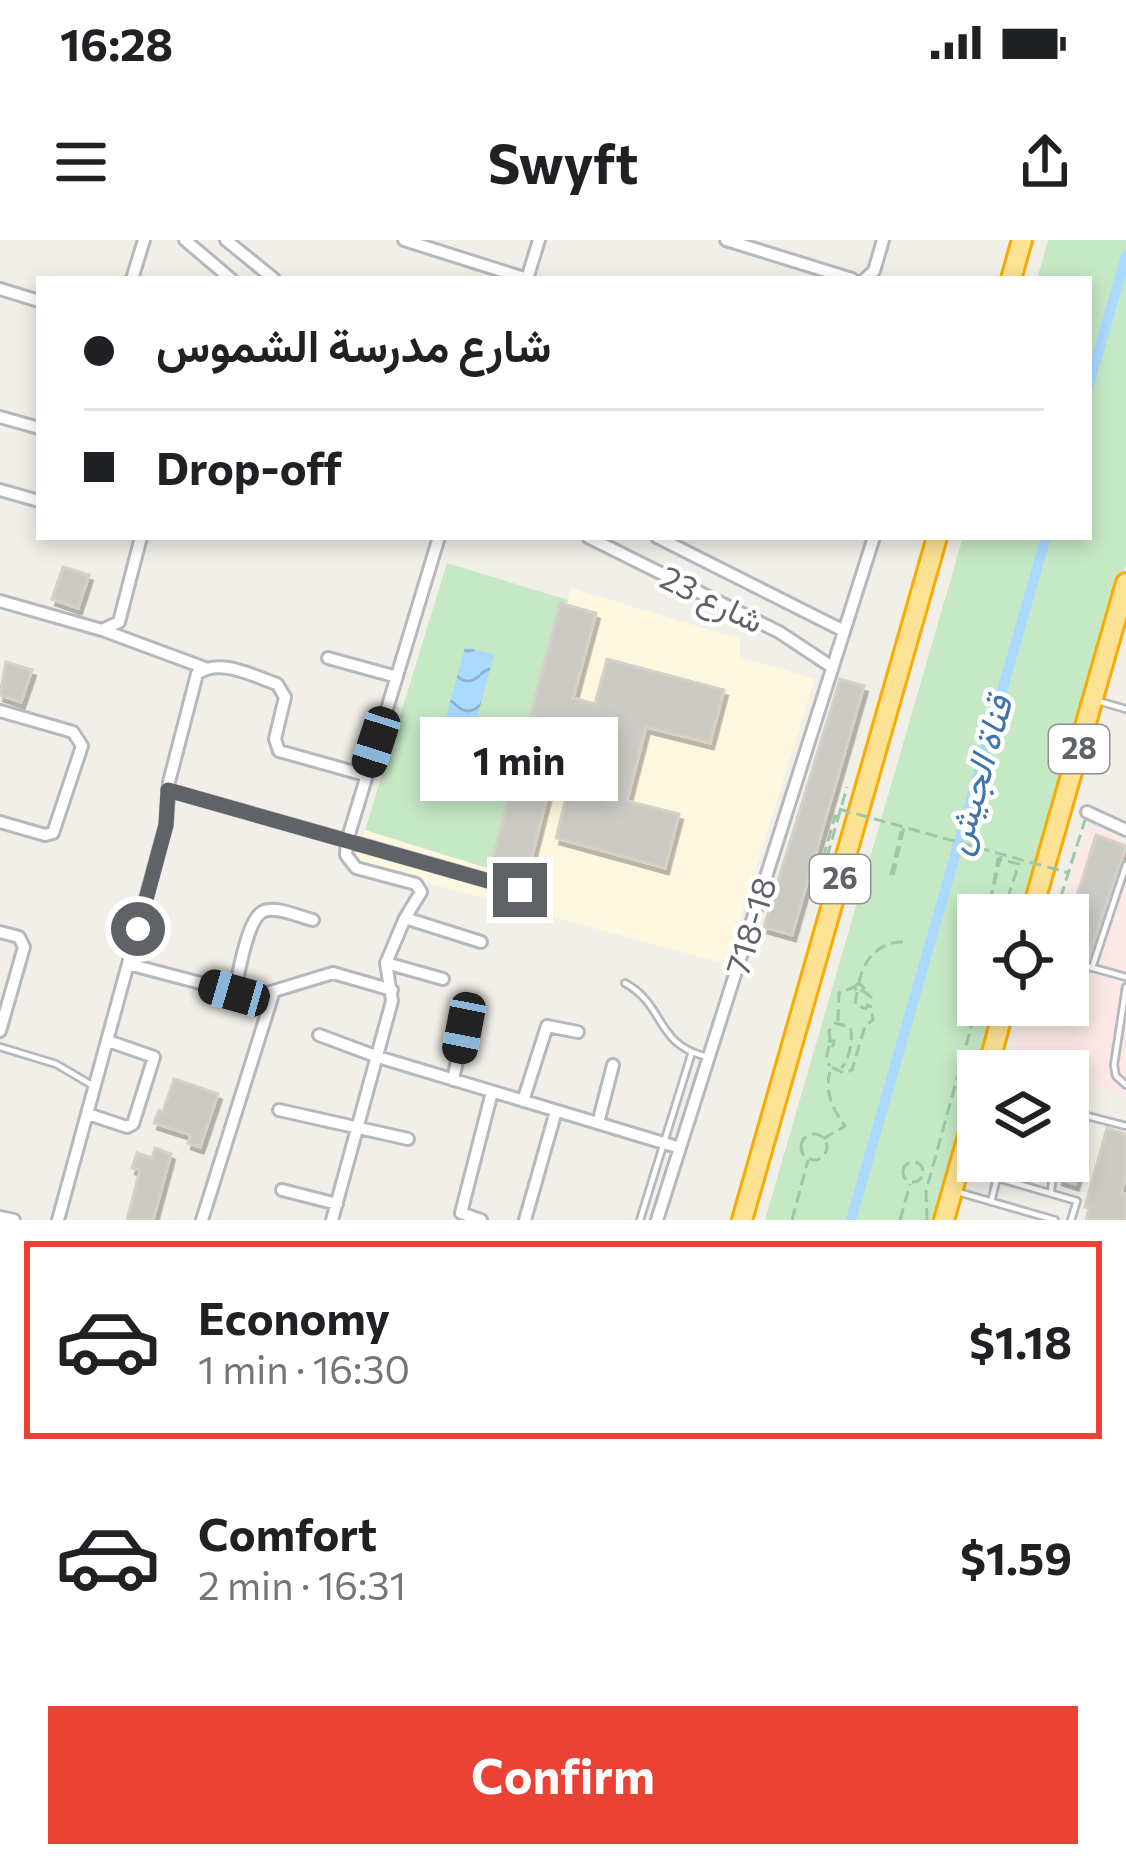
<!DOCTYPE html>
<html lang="en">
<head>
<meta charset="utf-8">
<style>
  body { margin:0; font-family:Commissioner,Vazirmatn,sans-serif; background:#f2f2f2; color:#202124; height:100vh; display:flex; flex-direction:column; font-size:45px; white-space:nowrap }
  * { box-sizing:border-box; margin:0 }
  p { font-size:39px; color:#757577 }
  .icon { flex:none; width:66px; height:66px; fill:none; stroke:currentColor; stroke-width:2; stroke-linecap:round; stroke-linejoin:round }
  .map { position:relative; height:980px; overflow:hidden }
  .sheet { display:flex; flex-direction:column; background:#fff; flex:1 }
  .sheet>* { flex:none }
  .top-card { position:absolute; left:36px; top:36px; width:1056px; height:264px; border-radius:0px; box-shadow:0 6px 18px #0003; display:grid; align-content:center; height:264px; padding:0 48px; background:#fff }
  .tools { position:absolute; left:957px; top:654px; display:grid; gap:24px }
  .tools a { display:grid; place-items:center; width:132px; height:132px; border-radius:0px; background:#fff; box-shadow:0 6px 18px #0003; font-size:60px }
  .end { position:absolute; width:54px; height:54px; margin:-27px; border:15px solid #5f6368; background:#fff; box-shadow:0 0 0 6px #fff }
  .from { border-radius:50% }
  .bubble { position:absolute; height:84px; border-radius:0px; background:#fff; box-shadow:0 6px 18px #0003; font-size:39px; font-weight:700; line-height:84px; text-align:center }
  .car { position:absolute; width:36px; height:72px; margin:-36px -18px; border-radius:15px; box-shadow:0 0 9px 3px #0007; background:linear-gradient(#222 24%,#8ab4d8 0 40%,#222 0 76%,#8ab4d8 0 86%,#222 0) }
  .top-card b { display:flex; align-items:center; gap:42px; height:114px; font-size:45px }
  .top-card b+b { border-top:3px solid #e0e0e0 }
  .top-card i { width:30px; height:30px; background:#202124 }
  ul { padding:21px 0 0; list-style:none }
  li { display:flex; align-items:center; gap:36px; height:198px; margin:0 24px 18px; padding:0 24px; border:6px solid transparent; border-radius:0px }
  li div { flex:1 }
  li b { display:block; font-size:45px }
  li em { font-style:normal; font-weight:700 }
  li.selected { border-color:#ea4335 }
  li>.icon { width:108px; height:108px; stroke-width:1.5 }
  .primary-button { display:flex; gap:24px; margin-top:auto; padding:24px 48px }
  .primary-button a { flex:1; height:138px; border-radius:0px; background:#ea4335; color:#fff; font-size:48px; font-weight:700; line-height:138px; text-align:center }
  .status { display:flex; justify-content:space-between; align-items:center; height:84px; padding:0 60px; background:#fff; direction:ltr }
  .status svg { height:33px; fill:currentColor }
  header { display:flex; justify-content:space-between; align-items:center; height:156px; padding:0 48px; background:#fff; font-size:54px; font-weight:700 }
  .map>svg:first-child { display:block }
  .commercial { fill:#fef7e0 }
  .medical { fill:#fce8e6 }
  .green { fill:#c5e8c5 }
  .water { fill:url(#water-waves) }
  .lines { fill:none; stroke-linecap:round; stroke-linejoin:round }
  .canal { stroke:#aadaff; stroke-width:10 }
  .building { fill:#cccac5; stroke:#d6d1c6; stroke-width:3; fill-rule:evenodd; filter:url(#shadow) }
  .lane-casing { stroke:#b5b8bc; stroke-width:10 }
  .street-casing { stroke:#b5b8bc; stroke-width:16 }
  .highway-casing { stroke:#f9ab00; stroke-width:24 }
  .path { stroke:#9cc7a9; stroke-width:3; stroke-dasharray:12 6; stroke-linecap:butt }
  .lane { stroke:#fff; stroke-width:4.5 }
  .street { stroke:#fff; stroke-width:10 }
  .highway { stroke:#fde293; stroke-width:18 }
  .path-bridge { stroke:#9cc7a9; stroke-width:3; stroke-dasharray:12 6; stroke-linecap:butt }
  .route { stroke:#5f6368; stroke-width:15 }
  .labels { text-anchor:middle; stroke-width:9; stroke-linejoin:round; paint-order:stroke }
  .shield { fill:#fff; stroke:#8f9295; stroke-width:3 }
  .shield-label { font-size:30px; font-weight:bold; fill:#5f6368 }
  .street-label { font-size:33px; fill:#5f6368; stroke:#fff }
  .water-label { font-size:36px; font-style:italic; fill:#4174aa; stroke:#fff }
</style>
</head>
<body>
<div class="status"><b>16:28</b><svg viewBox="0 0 49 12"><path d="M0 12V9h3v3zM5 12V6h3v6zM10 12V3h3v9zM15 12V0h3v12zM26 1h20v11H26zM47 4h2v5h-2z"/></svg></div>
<header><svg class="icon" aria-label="menu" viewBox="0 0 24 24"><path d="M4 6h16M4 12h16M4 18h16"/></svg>Swyft<svg class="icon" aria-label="share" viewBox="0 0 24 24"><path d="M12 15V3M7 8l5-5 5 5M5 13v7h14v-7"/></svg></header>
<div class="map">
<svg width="1126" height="980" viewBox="0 0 1126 980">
  <defs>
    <pattern id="water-waves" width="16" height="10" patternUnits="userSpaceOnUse" patternTransform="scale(3)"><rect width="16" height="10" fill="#aadaff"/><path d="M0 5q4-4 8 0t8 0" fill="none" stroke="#8eb4d2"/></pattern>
    <filter id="shadow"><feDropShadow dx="3.5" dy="6" stdDeviation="0" flood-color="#0004"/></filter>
  </defs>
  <rect width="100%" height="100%" fill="#f1efe8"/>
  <path class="commercial" d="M571 348 740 399V417L815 439 726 724 355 623 365 590 490 628Z"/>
  <path class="medical" d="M1089 586 1126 600V854L1068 837V831H1046L1011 821 1030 765H1068V675H1060Z"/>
  <path class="green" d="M1048 0H1126V324L1026 675H978V765H1000L982 831H978V844L939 980H765L963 297H1089V39H1037Z
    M447 323 568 360 490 629 365 590Z"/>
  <path class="water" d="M465 407 494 415 474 489 445 481Z"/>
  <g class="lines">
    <path class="canal" d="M1089 145 1126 16
      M851 980 1046 297"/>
  </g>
  <path class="building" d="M63 327 89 335 78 368 52 359Z
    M560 363 596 373 573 458 595 464 607 419 724 450 710 503 646 487 627 561 679 574 665 628 556 598 567 554 549 549 526 639 490 629ZM566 486 587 492 578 526 557 520Z
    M6 422 32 430 21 462 0 455Z
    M840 439 864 446 792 695 764 687Z
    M1096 595 1126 606 1088 719 1068 713V684Z
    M174 839 218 854 200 907 188 903 191 895 154 883 159 870 163 872Z
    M1107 888 1126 894V936L1121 953 1126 954V980H1086L1089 968 1085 967Z
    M155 908 171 914 153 980H127L140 930 132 928 137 913 152 918Z
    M1068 910 1084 916 1075 944 1059 939 1064 921H1068Z"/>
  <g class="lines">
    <g class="lane-casing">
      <path id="lane" d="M1098 461 1126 469
        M1068 721 1126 737
        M1092 728 1126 625
        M625 743C665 765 655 803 704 816
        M1126 747 1114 825 1116 836 1126 845
        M0 807 56 824 90 844
        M1068 871 1126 886
        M1004 921 1052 934
        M963 928 1077 961 1071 980
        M1051 951 1055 921
        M958 952 1055 980
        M991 962 997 938
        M640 980 692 812"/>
    </g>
    <g class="street-casing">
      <path id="street" d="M185 0 231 39
        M226 0 274 39
        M404 0 527 39
        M726 0 852 39
        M132 39 144 0
        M527 39 539 0
        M865 39 874 31 883 0
        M0 49 39 61
        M0 177 39 188
        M0 250 39 261
        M588 297 779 392 832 427
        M657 297 844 391
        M0 361 102 390 119 382 141 297
        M105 391 205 428
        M328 418 397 437
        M0 471 73 492 82 506 53 593 45 595 0 582
        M168 550 521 650
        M1087 572 1126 590
        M405 678 481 702
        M0 692 19 697 24 707 0 791
        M386 723 443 739
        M128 724 254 757 333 733 392 750
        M234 753C239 735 247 677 264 671 277 666 300 677 313 680
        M319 795 378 817 677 907
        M453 840 464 787
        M523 861 547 786 578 792
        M279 870 408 899
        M88 874 127 887 133 884 154 817 108 801
        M598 883 613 825
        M282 950 337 964
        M0 977 14 980
        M58 980 166 585 169 542 197 434C219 417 253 436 277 444L285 457 275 499 279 511 365 535
        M202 980 273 754
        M332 980 392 761 386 723 405 678 421 652 416 644 356 628 346 615 347 601 439 297
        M481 980 461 973 492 852
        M525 980 556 871
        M657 980 874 297"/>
    </g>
    <g class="highway-casing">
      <path id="highway" d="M1011 39 1022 0
        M1031 675 1126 343
        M987 831 1005 765
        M742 980 937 297
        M944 980 978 861"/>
    </g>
    <path class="path" d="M827 617 824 615 835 576 842 578
      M891 635 901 591
      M893 635 904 587
      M990 662 998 619 1019 624 1002 675
      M1055 675 1085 580
      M859 743C863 718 882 699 908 702
      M859 743 864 748 859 753 854 747Z
      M857 752 855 764 866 769 871 757 863 751
      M838 781 839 753 854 747
      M830 800 829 791 835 783 850 787C854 797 849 822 841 828
      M829 801H834L833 806H829Z
      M829 806 826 820 830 826
      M801 907a13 13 0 1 1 26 0a13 13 0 1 1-26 0Z
      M823 899 845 886C831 867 824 850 831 827L844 833 852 830 865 786 873 780 870 765
      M903 932a10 10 0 1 1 20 0a10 10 0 1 1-20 0Z
      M792 980 808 920
      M900 980 910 944
      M927 980 926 951 978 762"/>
    <use href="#lane" class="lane"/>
    <use href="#street" class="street"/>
    <use href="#highway" class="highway"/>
    <path class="path-bridge" d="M839 569 1069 633
      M827 617 847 547
      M990 662 1001 616"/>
  </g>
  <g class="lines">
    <path class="route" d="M138 689 166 585 168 550 520 650"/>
  </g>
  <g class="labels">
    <g class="shield">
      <rect x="1049" y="485" width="60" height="48" rx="9"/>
      <rect x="810" y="615" width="60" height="48" rx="9"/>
    </g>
    <g class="shield-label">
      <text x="1079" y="519">28</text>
      <text x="840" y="649">26</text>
    </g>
    <g class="street-label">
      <text transform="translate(712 359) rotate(26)" y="12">شارع 23</text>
      <text transform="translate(751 686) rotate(-73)" y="12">718-18</text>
    </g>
    <g class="water-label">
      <text transform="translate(978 535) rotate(-74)" y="13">قناة الجيش</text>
    </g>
  </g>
</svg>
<div class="tools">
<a><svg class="icon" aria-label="locate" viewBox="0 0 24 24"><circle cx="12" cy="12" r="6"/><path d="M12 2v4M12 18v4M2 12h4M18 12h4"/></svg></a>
<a><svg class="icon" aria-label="layers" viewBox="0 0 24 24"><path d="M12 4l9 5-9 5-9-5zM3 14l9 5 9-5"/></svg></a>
</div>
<i class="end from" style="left:138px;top:689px"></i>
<i class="end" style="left:520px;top:650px"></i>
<div class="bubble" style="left:420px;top:477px;width:198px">1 min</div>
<i class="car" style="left:376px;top:502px;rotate:198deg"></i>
<i class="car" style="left:234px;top:753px;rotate:286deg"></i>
<i class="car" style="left:464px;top:788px;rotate:191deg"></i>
<div class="top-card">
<b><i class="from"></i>شارع مدرسة الشموس</b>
<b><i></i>Drop-off</b>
</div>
</div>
<section class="sheet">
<ul>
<li class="selected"><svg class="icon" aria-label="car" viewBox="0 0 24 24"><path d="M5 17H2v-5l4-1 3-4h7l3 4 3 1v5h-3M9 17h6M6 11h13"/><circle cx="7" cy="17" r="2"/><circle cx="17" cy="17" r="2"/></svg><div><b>Economy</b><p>1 min · 16:30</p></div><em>$1.18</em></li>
<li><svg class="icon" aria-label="car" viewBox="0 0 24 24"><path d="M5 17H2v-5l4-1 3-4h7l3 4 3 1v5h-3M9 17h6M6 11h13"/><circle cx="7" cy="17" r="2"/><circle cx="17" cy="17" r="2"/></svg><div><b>Comfort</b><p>2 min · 16:31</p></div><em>$1.59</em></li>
</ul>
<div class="primary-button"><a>Confirm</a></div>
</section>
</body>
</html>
